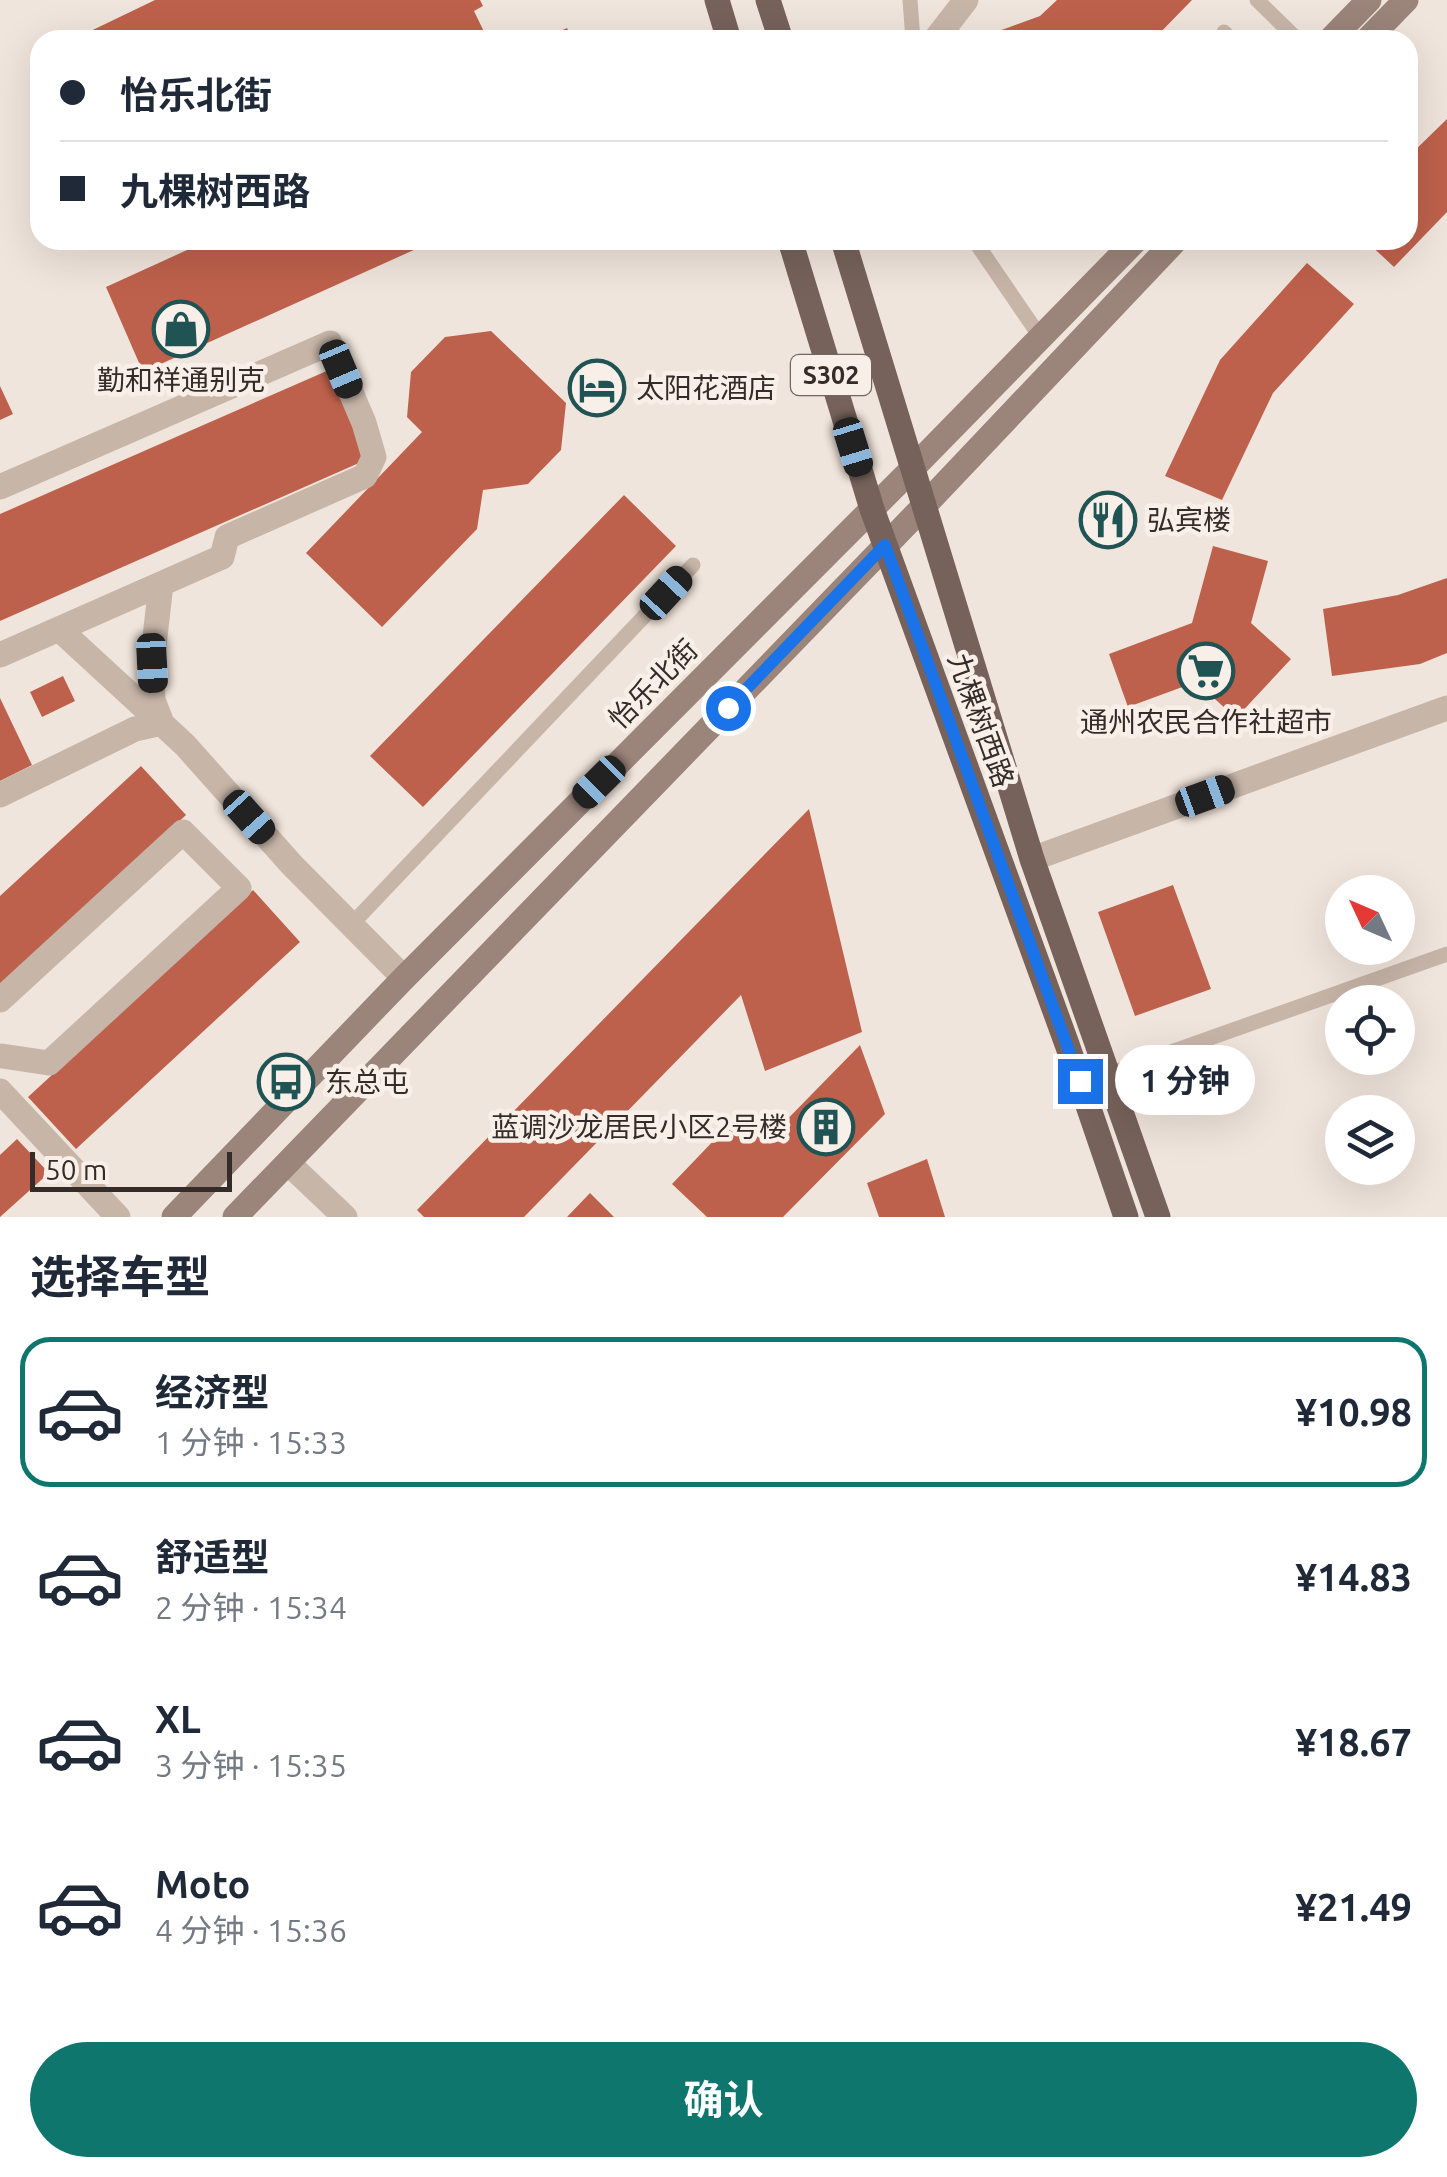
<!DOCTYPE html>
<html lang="zh">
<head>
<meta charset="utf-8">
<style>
  body { margin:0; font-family:Ubuntu,"Noto Sans SC",sans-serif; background:#f6f6f7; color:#1f2937; height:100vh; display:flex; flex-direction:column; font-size:38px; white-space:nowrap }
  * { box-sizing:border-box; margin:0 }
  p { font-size:32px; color:#747a83 }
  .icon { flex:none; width:55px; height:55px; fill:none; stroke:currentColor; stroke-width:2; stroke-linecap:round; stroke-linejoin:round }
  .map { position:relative; height:1217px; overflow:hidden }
  .panel { display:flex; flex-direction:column; background:#fff; flex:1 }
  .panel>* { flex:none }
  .guide { position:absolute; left:30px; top:30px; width:1388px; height:220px; border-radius:30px; box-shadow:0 10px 40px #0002; display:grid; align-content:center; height:220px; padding:0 30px; background:#fff }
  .needle { width:65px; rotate:314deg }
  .fabs { position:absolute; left:1325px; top:875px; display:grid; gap:20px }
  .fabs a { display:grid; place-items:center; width:90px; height:90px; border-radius:50%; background:#fff; box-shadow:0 10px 40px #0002; font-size:50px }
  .scale { position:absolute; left:30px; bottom:25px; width:202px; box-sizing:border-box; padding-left:10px; border:5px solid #352b28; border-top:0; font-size:28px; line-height:35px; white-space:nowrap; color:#352b28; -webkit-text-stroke:8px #f8f0e8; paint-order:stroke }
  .end { position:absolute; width:45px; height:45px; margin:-22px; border:12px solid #1a73e8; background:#fff; box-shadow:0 0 0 5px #fff }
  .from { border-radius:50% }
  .bubble { position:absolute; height:70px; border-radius:35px; background:#fff; box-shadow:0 10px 40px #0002; font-size:32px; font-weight:700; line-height:70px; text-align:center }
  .car { position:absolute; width:30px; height:60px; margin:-30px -15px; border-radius:12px; box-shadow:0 0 8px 2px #0007; background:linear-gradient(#222 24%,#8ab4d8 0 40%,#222 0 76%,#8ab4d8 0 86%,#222 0) }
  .guide b { display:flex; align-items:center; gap:35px; height:95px; font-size:38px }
  .guide b+b { border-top:2px solid #e0e1e3 }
  .guide i { width:25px; height:25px; background:#1f2937 }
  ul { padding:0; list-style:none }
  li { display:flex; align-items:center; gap:30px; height:150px; margin:0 20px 15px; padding:0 10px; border:5px solid transparent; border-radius:30px }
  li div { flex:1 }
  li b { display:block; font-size:38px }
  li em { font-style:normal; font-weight:700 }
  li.on { border-color:#0f766e }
  li>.icon { width:90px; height:90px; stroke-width:1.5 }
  h2 { padding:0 30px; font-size:45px; line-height:120px }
  .action { display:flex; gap:20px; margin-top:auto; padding:20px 30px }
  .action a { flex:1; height:115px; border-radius:60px; background:#0f766e; color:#fff; font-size:40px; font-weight:700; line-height:115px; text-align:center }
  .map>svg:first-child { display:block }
  .building { fill:#be614c }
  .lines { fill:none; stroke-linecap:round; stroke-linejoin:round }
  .service { stroke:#c7b5a8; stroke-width:15 }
  .minor { stroke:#c7b5a8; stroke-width:25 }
  .secondary { stroke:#9b847a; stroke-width:25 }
  .primary { stroke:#76625a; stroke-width:25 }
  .route { stroke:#1a73e8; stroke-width:12 }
  .labels { text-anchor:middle; stroke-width:9; stroke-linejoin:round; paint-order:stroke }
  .shield { fill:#f8f0e8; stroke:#706662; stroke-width:2.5 }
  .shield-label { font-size:25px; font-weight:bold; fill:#352b28 }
  .poi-label { font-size:28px; fill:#352b28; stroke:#f8f0e8; text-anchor:start }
  .street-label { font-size:28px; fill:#352b28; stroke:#f8f0e8 }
</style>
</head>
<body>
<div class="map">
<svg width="1447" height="1217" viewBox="0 0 1447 1217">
  <rect width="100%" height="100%" fill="#f0e5dc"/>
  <path class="building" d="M155 0H480L483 6 474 11 488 40H72Z
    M1057 0H1192L1153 40H974L1040 16Z
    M567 28 573 40H541Z
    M1447 119V212L1394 267 1365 240H1408V157Z
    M209 240H436L143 372 106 287Z
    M1307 263 1354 304 1273 393 1222 500 1165 476 1220 360Z
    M491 331 566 403 561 450 528 484 483 490 477 529 382 627 306 553 422 432 407 417 411 372 445 337Z
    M329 370 368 459 0 621V514Z
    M0 386 13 414 0 420Z
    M624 495 676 546 423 807 370 756Z
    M1213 546 1268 561 1251 623 1291 659 1236 718 1196 682 1128 707 1109 654 1192 623Z
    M1447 578V653L1420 664 1332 676 1323 609 1398 595Z
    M63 676 75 701 42 717 30 692Z
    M0 698 32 765 0 781Z
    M141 766 186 815 0 987V896Z
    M809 809 862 1032 765 1071 741 995 524 1217H424L417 1210Z
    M1173 885 1211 989 1135 1016 1098 912Z
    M253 890 300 942 76 1149 28 1097Z
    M860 1045 885 1114 783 1217H707L672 1184 741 1112 767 1140Z
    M17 1139 49 1173 0 1217V1155Z
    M927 1159 945 1217H879L867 1183Z
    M590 1193 614 1217H567Z"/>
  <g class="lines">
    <path class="service" d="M910 0 913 40
      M1257 0 1298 40
      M1224 32 1232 40
      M974 240 1041 338
      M351 925 693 565
      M1109 1074 1447 954"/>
    <path class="minor" d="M935 40 966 0
      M0 487 330 343 364 423 374 457 365 476 227 537 222 557 0 655
      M161 584 152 663 153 700 162 723
      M59 629 185 745 292 865 404 978
      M0 795 135 729 162 723
      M1032 859 1447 708
      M0 1000 183 832 239 888 49 1063 2 1056
      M0 1091 118 1217
      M288 1163 345 1217"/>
    <path class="secondary" d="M1330 40 1369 0
      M1367 40 1406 0
      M174 1217 404 978 912 469 1136 240
      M235 1217 924 506 1176 240"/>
    <path class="primary" d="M717 0 729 40
      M768 0 781 40
      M790 240 872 509 1068 1047 1126 1217
      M843 240 1032 859 1158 1217"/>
  </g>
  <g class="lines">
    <path class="route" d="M728 708 885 545 1080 1081"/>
  </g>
  <defs>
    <g id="shop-ring" transform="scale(2.875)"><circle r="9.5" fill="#f8f0e8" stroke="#205353" stroke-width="1.5"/><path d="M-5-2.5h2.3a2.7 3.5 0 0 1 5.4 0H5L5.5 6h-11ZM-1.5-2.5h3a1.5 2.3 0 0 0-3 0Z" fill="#205353"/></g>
    <g id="hotel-ring" transform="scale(2.875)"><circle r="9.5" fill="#f8f0e8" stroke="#205353" stroke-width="1.5"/><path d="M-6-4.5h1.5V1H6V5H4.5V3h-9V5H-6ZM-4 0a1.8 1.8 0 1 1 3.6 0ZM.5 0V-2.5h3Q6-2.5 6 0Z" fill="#205353"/></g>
    <g id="restaurant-ring" transform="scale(2.875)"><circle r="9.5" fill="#f8f0e8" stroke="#205353" stroke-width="1.5"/><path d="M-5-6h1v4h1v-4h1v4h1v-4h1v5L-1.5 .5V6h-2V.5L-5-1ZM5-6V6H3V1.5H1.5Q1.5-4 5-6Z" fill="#205353"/></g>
    <g id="supermarket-ring" transform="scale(2.875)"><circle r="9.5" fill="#f8f0e8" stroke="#205353" stroke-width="1.5"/><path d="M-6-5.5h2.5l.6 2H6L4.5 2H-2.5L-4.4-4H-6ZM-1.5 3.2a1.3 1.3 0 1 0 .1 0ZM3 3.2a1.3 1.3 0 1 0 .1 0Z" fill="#205353"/></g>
    <g id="bus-ring" transform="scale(2.875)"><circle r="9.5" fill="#f8f0e8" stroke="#205353" stroke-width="1.5"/><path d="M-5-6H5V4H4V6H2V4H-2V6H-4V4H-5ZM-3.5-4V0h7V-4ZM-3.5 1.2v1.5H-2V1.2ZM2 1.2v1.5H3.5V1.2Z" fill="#205353"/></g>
    <g id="building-ring" transform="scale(2.875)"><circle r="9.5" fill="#f8f0e8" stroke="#205353" stroke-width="1.5"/><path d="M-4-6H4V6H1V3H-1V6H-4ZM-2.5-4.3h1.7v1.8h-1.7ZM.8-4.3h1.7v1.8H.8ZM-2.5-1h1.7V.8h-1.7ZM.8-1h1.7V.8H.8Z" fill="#205353"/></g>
  </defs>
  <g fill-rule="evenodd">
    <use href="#shop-ring" x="181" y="329"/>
    <use href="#hotel-ring" x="597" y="388"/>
    <use href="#restaurant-ring" x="1108" y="520"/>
    <use href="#supermarket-ring" x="1206" y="671"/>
    <use href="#bus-ring" x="286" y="1082"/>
    <use href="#building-ring" x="826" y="1127"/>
  </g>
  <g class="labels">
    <rect class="shield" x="791" y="355" width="80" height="40" rx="8"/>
    <g class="shield-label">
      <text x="831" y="384">S302</text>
    </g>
    <g class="poi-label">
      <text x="181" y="390" text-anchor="middle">勤和祥通别克</text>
      <text x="636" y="398">太阳花酒店</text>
      <text x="1147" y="530">弘宾楼</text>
      <text x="1206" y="732" text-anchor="middle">通州农民合作社超市</text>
      <text x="325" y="1092">东总屯</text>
      <text x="787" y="1137" text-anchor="end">蓝调沙龙居民小区2号楼</text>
    </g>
    <g class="street-label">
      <text transform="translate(653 684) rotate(-45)" y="10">怡乐北街</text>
      <text transform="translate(981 720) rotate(70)" y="10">九棵树西路</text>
    </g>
  </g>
</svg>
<div class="fabs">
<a><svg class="needle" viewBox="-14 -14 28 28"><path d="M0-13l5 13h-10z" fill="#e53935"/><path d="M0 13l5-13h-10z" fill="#747a83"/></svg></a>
<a><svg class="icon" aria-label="locate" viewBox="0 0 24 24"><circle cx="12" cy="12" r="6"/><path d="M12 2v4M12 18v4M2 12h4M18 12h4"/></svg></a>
<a><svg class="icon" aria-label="layers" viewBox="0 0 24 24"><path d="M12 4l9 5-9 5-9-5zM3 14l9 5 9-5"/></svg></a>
</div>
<div class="scale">50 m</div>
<i class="end from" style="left:728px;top:708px"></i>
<i class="end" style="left:1080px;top:1081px"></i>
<div class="bubble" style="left:1115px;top:1045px;width:140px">1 分钟</div>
<i class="car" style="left:341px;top:369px;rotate:157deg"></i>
<i class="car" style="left:853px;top:447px;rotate:163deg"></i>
<i class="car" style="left:666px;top:593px;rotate:43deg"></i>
<i class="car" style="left:152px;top:663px;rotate:177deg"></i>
<i class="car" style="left:599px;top:782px;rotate:225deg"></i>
<i class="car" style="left:1205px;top:796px;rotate:70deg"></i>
<i class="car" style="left:249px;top:817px;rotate:138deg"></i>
<div class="guide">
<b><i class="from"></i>怡乐北街</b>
<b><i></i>九棵树西路</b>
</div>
</div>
<section class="panel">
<h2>选择车型</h2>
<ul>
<li class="on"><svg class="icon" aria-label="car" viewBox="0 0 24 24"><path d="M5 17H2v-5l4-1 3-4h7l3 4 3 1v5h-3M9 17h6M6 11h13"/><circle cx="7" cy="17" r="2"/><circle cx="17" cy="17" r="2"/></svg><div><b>经济型</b><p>1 分钟 · 15:33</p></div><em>¥10.98</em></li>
<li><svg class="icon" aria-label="car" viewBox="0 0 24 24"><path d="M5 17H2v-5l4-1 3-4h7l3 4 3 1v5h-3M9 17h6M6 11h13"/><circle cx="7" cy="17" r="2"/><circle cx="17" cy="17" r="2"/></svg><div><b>舒适型</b><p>2 分钟 · 15:34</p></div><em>¥14.83</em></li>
<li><svg class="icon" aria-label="car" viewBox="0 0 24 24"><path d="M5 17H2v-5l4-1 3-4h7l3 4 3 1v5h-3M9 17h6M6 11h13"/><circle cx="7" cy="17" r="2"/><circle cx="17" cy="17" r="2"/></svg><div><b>XL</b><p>3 分钟 · 15:35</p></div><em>¥18.67</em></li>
<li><svg class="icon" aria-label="car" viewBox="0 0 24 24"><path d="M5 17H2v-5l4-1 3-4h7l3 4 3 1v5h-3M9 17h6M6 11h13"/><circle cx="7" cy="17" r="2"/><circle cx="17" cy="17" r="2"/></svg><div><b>Moto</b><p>4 分钟 · 15:36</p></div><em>¥21.49</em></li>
</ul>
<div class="action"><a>确认</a></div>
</section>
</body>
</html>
